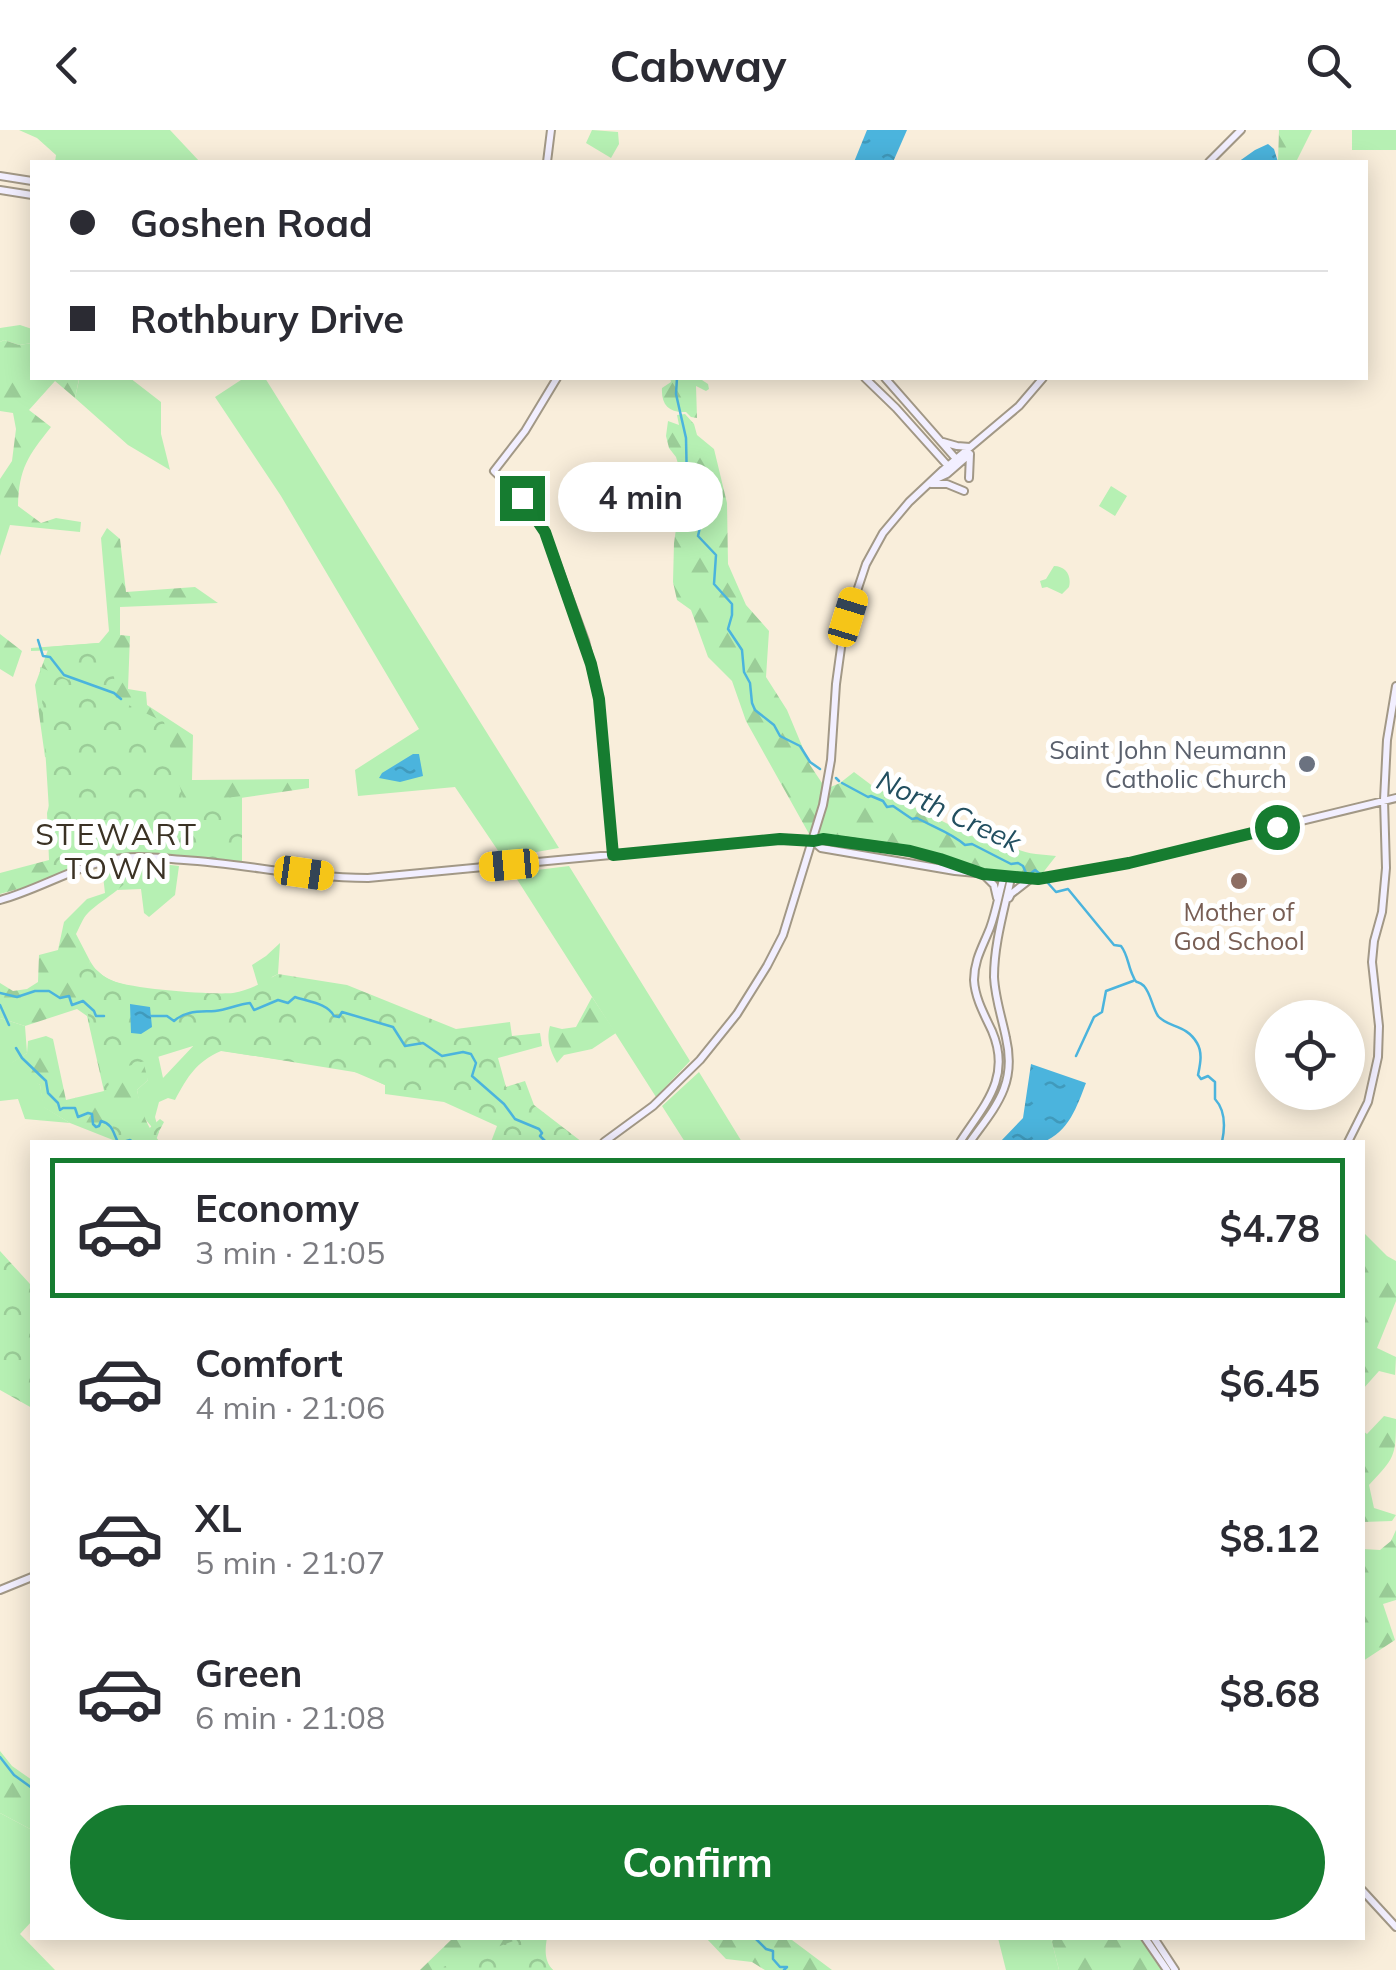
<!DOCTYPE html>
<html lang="en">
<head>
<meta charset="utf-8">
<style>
  body { margin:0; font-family:Mulish,sans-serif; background:#f2f2f3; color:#2b2b33; height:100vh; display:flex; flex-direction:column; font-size:38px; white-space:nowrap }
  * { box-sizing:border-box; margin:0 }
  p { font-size:32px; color:#7c7c81 }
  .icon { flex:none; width:55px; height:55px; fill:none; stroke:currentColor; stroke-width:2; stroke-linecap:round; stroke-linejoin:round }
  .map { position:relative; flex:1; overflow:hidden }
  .side { position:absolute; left:30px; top:1010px; width:1335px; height:800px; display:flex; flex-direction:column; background:#fff; border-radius:0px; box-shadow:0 5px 25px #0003 }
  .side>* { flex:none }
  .banner { position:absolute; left:30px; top:30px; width:1338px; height:220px; border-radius:0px; box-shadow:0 5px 25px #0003; display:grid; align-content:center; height:220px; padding:0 40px; background:#fff }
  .controls { position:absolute; left:1255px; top:870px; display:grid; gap:20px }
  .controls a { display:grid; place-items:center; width:110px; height:110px; border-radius:50%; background:#fff; box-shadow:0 5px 25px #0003; font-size:50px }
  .end { position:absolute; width:45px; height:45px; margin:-22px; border:12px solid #167c30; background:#fff; box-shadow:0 0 0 5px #fff }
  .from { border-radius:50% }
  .bubble { position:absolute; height:70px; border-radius:35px; background:#fff; box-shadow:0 5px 25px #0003; font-size:32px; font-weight:700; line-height:70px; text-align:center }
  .car { position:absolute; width:30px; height:60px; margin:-30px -15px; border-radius:12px; box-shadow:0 0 8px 2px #0007; background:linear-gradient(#f5c518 24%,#345 0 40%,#f5c518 0 76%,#345 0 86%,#f5c518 0) }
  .banner b { display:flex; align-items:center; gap:35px; height:95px; font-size:38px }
  .banner b+b { border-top:2px solid #e1e1e2 }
  .banner i { width:25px; height:25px; background:#2b2b33 }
  ul { padding:18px 0 0; list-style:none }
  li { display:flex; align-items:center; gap:30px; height:140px; margin:0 20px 15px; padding:0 20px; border:5px solid transparent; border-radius:0px }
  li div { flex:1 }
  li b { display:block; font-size:38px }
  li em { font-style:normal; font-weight:700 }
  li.selected { border-color:#167c30 }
  li>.icon { width:90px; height:90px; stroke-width:1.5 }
  .primary-button { display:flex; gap:20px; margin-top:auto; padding:20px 40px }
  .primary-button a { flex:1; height:115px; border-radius:60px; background:#167c30; color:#fff; font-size:40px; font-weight:700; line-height:115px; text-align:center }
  header { display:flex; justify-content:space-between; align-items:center; height:130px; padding:0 40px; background:#fff; font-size:45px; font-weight:700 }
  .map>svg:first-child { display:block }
  .grass { fill:#b6f0b3 }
  .forest { fill:url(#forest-firs) }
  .park { fill:url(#park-crowns) }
  .water { fill:url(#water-ripples) }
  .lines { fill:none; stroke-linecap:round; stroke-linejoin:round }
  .stream { stroke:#4bb4dd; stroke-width:2.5 }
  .secondary-casing { stroke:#a29886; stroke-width:10 }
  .secondary { stroke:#f2efff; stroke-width:6 }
  .route { stroke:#167c30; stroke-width:12 }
  .worship-dot { fill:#6b7280; stroke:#fff; stroke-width:4 }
  .education-dot { fill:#8d6e63; stroke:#fff; stroke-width:4 }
  .labels { text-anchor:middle; stroke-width:10; stroke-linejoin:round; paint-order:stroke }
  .worship-label { font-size:25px; fill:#5b616d; stroke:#fff; text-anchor:end }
  .education-label { font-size:25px; fill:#785e54; stroke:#fff }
  .water-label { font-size:28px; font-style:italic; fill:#224f60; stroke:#fff }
  .quarter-label { font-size:30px; letter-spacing:2.5px; fill:#3b3224; stroke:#fff }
</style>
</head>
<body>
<header><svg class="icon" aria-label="back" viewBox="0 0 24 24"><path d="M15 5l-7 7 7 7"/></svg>Cabway<svg class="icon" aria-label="search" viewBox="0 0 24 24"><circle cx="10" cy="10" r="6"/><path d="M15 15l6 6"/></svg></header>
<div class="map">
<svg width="1396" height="1840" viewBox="0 0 1396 1840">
  <defs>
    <pattern id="forest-firs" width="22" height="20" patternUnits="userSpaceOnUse" patternTransform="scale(2.5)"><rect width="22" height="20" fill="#b6f0b3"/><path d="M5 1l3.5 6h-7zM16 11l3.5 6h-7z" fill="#9bcd98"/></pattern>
    <pattern id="park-crowns" width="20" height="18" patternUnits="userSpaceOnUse" patternTransform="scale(2.5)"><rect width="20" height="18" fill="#b6f0b3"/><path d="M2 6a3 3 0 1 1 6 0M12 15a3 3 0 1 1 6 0" fill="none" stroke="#9bcd98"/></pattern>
    <pattern id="water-ripples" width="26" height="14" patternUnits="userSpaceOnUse" patternTransform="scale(2.5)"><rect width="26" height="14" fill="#4bb4dd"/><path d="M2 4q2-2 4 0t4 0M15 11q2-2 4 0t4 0" fill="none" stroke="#409abc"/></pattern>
  </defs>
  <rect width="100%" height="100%" fill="#f9eedb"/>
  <path class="grass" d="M19 0H170L200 32H55L56 25 37 8Z
    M592 0 618 2 619 14 611 28 586 13Z
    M1352 0H1396V20H1352Z
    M20 195 32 199V213L19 215 4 210 0 212V198Z
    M77 248H130L161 272V304L170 340 128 315 75 268 79 250Z
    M244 248H265L559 718 503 728 455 657 358 666 355 640 419 599 281 366 215 267Z
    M1111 356 1127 366 1115 386 1099 376Z
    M1054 436C1065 436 1072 445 1069 457L1062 464 1047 457 1042 458 1040 451 1046 449Z
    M137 731 179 736 175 765 149 787 144 783 141 759 117 760 136 740Z
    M569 736 690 931 656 967 513 743Z
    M280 813 278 844 272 847 268 860 258 855 252 835 266 826Z
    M90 831C99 847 113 852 130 856L152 897 163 948 196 913 406 943 385 964V955L350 940 221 921C196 932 188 946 175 970L168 968 159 972 155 987 159 1002 156 1010 151 996 141 984 137 960 148 950 87 839Z
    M0 888 25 896 27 923 12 933 40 955 44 977 70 993 25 989 18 969 0 971Z
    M699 942 742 1012H685L662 976Z
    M0 1683 32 1700V1791L20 1804 55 1840H0Z
    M998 1808H1051L1059 1840H1006Z"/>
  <path class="forest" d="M1279 0H1312L1296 32H1278Z
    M4 210 19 215 32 213V248H77L79 249 75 268 55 251 29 280 51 297C28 326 19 338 18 376L41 393 56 388 81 392 80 402 10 395 0 426V349L12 331 16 299 13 283 0 281V212Z
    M670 248H699L708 254 709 259 706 261 696 256 697 288 691 287 686 282C669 283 661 275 662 258L671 252Z
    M685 284 694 294 697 305 714 319 727 373 728 434 746 475 769 501 766 547 787 580 810 635 826 659 840 653 854 642 874 657 978 709 984 704 993 701C1002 706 1007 711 1014 717 1026 725 1043 724 1056 726L1038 749 983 744 910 721 813 711 746 591 732 551 708 527 691 480 677 470 673 452 674 413 683 350 676 327 669 318 666 306 668 291 679 295 677 285Z
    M107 398 120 409 126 462 195 457 218 473 120 477V505L130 506 128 559 146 562 147 575 193 605 192 650 309 649V658L179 677 45 627 35 555 49 517 99 513 109 501 101 408Z
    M0 504 22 521 13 547 0 539Z
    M51 668 85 733 29 756 0 764V743L49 730 47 683Z
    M137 731C134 755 104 767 88 783 82 789 80 797 76 804L90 831 88 839 140 919 148 950 137 960C141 979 147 999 160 1012H114L113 1010 70 993 43 977 40 955 13 942 11 933 27 923 28 911 46 906 53 909 66 970 104 961 87 886 77 879 25 896 0 888V853L13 861 27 859 38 852 39 825 58 820 64 792 87 769 105 763 103 746 111 739Z
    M592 867 616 903 592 919 564 925 557 933C550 920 546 910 550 896L562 899 576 897Z
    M1363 1102 1387 1126 1396 1131V1171L1377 1218 1396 1227 1395 1245 1379 1241 1363 1259Z
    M1384 1286 1396 1289C1396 1328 1394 1328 1369 1355L1374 1378 1396 1385 1392 1391 1363 1392V1301L1367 1304Z
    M1396 1400V1470L1383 1474 1395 1510 1363 1531V1419L1380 1420 1391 1411Z
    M0 1621 12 1636 32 1650V1700L0 1683Z
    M453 1808H547C545 1819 544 1831 553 1840H420Z
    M706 1808H792V1810L832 1840H765L752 1832 726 1829Z
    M1051 1808H1145L1167 1840H1059Z"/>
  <path class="park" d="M111 512 116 569 164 592 184 673 242 666V732L186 726V729L135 726 81 735 53 744 40 537 69 550 68 520 31 521V518Z
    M94 838C100 843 106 849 113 851 133 859 212 865 233 863 250 860 264 852 278 844L347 855 456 899 510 892 512 906 540 903 542 916 498 928 506 957 525 951 534 975 582 1012H491L497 996 444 972 385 964V955L360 943 193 916 106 943 116 986 144 1003 160 989 164 992 155 1009 161 1012H116L78 839Z
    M0 1121 30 1154 32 1153V1278L0 1260Z
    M519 1809 553 1840H440L443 1837Z"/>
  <path class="water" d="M867 0H907L893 32H854Z
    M1268 14 1274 19 1278 32H1238L1255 20Z
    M413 624H419L423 646 400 652 379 648 382 643Z
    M130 874 150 877 152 897 141 904 131 903Z
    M1031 934 1086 953C1077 976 1069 1002 1043 1012 1031 1016 1013 1013 1000 1012L1023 988Z"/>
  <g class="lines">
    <path class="stream" d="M677 248 676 264 686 308 687 355 691 365 701 374 703 384 698 406 716 425 714 454 732 474V485L728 499 742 520 744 542 750 553 752 573 755 580 774 595 780 606 800 616 810 632 820 639
      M38 510 43 526 50 527 64 545 114 563 121 569
      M836 648 839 651
      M842 653 868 667 871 666 883 671 887 677 893 676 912 689 917 688C933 697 952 703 965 715L972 714 1011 734 1018 733 1023 736 1026 743 1030 744 1035 740 1040 744
      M1047 752 1056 762 1068 759 1114 815 1121 816C1128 825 1128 836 1133 846 1137 856 1137 849 1144 856 1151 864 1152 877 1158 886 1168 898 1186 894 1197 913 1203 923 1200 935 1198 945L1201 949 1208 946 1215 952V969C1226 981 1225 998 1222 1012
      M0 863 17 867 35 861H49L60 868 69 866 72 875 83 871 94 881 96 886H104
      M0 875 9 895
      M151 886H167L174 891C186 880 200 882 215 881 227 880 238 874 250 873L254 880 278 870 288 873 295 867C309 872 327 873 334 886L339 887 342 882 393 897 405 916 423 913 442 926 463 922 471 924 476 933 472 946 504 974 515 989 539 999 542 1003 540 1006 546 1012
      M16 918 22 928 46 951 48 963 58 973 60 980 63 978H75L78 987 88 983 92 984 93 994 96 997 99 996 101 991C113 994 113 1003 118 1012
      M1076 926 1094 887 1102 882 1106 861 1133 851
      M123 1012 130 1010 133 1012
      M0 1627 14 1645 32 1658
      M746 1808H753
      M755 1808 766 1819 773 1821V1829L780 1837H787L784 1840"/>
    <g class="secondary-casing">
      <path id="secondary" d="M547 32 551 0
        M1209 32 1241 0
        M0 46 32 51
        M0 60 32 65
        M557 248 525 301 494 341 522 368 545 402 585 511 599 569 613 725
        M865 248 896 278 948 336
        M885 248 957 330
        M943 312 957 316 970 317
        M969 348 970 324
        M936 349 947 344 970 324
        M931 354H947L964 361
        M813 711 821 718 955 741 1038 749 1129 733 1396 668
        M984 745 994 755 997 768
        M1009 768 1011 764 1029 750
        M0 770C41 759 80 733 123 728 143 725 164 729 184 730 245 734 307 748 368 748L780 709 813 711 823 709C880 715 923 722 976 743
        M604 1012 653 976 700 930 737 884 767 836 783 805 823 675 831 630 836 554 843 503 866 434 883 403 909 372 943 340 1019 276 1043 248
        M960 1012C984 975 1012 948 992 901 984 884 975 868 974 850 974 830 983 816 990 798 996 782 999 763 1004 746
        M970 1012C995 977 1017 955 1006 908 1002 888 995 868 994 847 994 814 1004 781 1011 748
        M1348 1012 1368 972 1378 927 1379 896 1372 832 1374 811 1382 782 1386 738 1384 670 1387 610 1396 556
        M0 1460 32 1447
        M1362 1760 1396 1797
        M1145 1808 1167 1840
        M1154 1808 1175 1840"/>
    </g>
    <use href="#secondary" class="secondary"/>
  </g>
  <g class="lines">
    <path class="route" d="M522 368 545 402 591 534 599 569 613 725 780 709 814 711 823 709 910 721 940 729 983 744 1038 749 1129 733 1277 697"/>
  </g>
  <circle class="worship-dot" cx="1307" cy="634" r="10"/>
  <circle class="education-dot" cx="1239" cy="751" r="10"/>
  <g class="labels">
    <g class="worship-label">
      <text x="1287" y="629">Saint John Neumann<tspan x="1287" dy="29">Catholic Church</tspan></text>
    </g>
    <g class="education-label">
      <text x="1239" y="791">Mother of<tspan x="1239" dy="29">God School</tspan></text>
    </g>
    <g class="water-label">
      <text transform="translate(949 681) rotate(25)" y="10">North Creek</text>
    </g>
    <g class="quarter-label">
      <text x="117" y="715">STEWART<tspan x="117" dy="34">TOWN</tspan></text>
    </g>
  </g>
</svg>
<div class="controls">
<a><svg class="icon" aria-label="locate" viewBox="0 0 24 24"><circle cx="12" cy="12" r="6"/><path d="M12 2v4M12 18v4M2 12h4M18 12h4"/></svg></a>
</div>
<i class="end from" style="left:1277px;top:697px"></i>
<i class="end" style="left:522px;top:368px"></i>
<div class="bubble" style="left:558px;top:332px;width:165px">4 min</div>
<i class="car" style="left:848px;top:487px;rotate:17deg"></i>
<i class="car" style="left:509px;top:735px;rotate:265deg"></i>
<i class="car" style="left:304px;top:743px;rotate:98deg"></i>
<div class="banner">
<b><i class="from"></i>Goshen Road</b>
<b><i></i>Rothbury Drive</b>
</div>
<section class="side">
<ul>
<li class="selected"><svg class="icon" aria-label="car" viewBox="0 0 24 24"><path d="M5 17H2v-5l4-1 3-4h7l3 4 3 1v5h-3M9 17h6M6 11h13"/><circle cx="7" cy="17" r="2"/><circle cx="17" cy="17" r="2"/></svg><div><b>Economy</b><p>3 min · 21:05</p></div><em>$4.78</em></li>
<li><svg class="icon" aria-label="car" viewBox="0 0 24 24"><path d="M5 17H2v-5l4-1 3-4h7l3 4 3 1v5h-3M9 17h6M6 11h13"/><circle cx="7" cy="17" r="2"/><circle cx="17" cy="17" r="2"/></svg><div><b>Comfort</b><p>4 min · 21:06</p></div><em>$6.45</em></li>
<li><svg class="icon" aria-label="car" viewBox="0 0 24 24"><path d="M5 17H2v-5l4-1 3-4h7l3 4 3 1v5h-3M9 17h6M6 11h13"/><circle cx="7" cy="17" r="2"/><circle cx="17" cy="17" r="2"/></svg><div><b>XL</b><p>5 min · 21:07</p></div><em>$8.12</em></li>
<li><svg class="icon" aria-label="car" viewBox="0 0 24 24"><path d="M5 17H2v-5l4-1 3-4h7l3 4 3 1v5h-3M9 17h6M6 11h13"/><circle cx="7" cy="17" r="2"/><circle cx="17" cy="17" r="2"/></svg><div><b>Green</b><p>6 min · 21:08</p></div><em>$8.68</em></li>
</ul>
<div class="primary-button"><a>Confirm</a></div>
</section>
</div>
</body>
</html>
